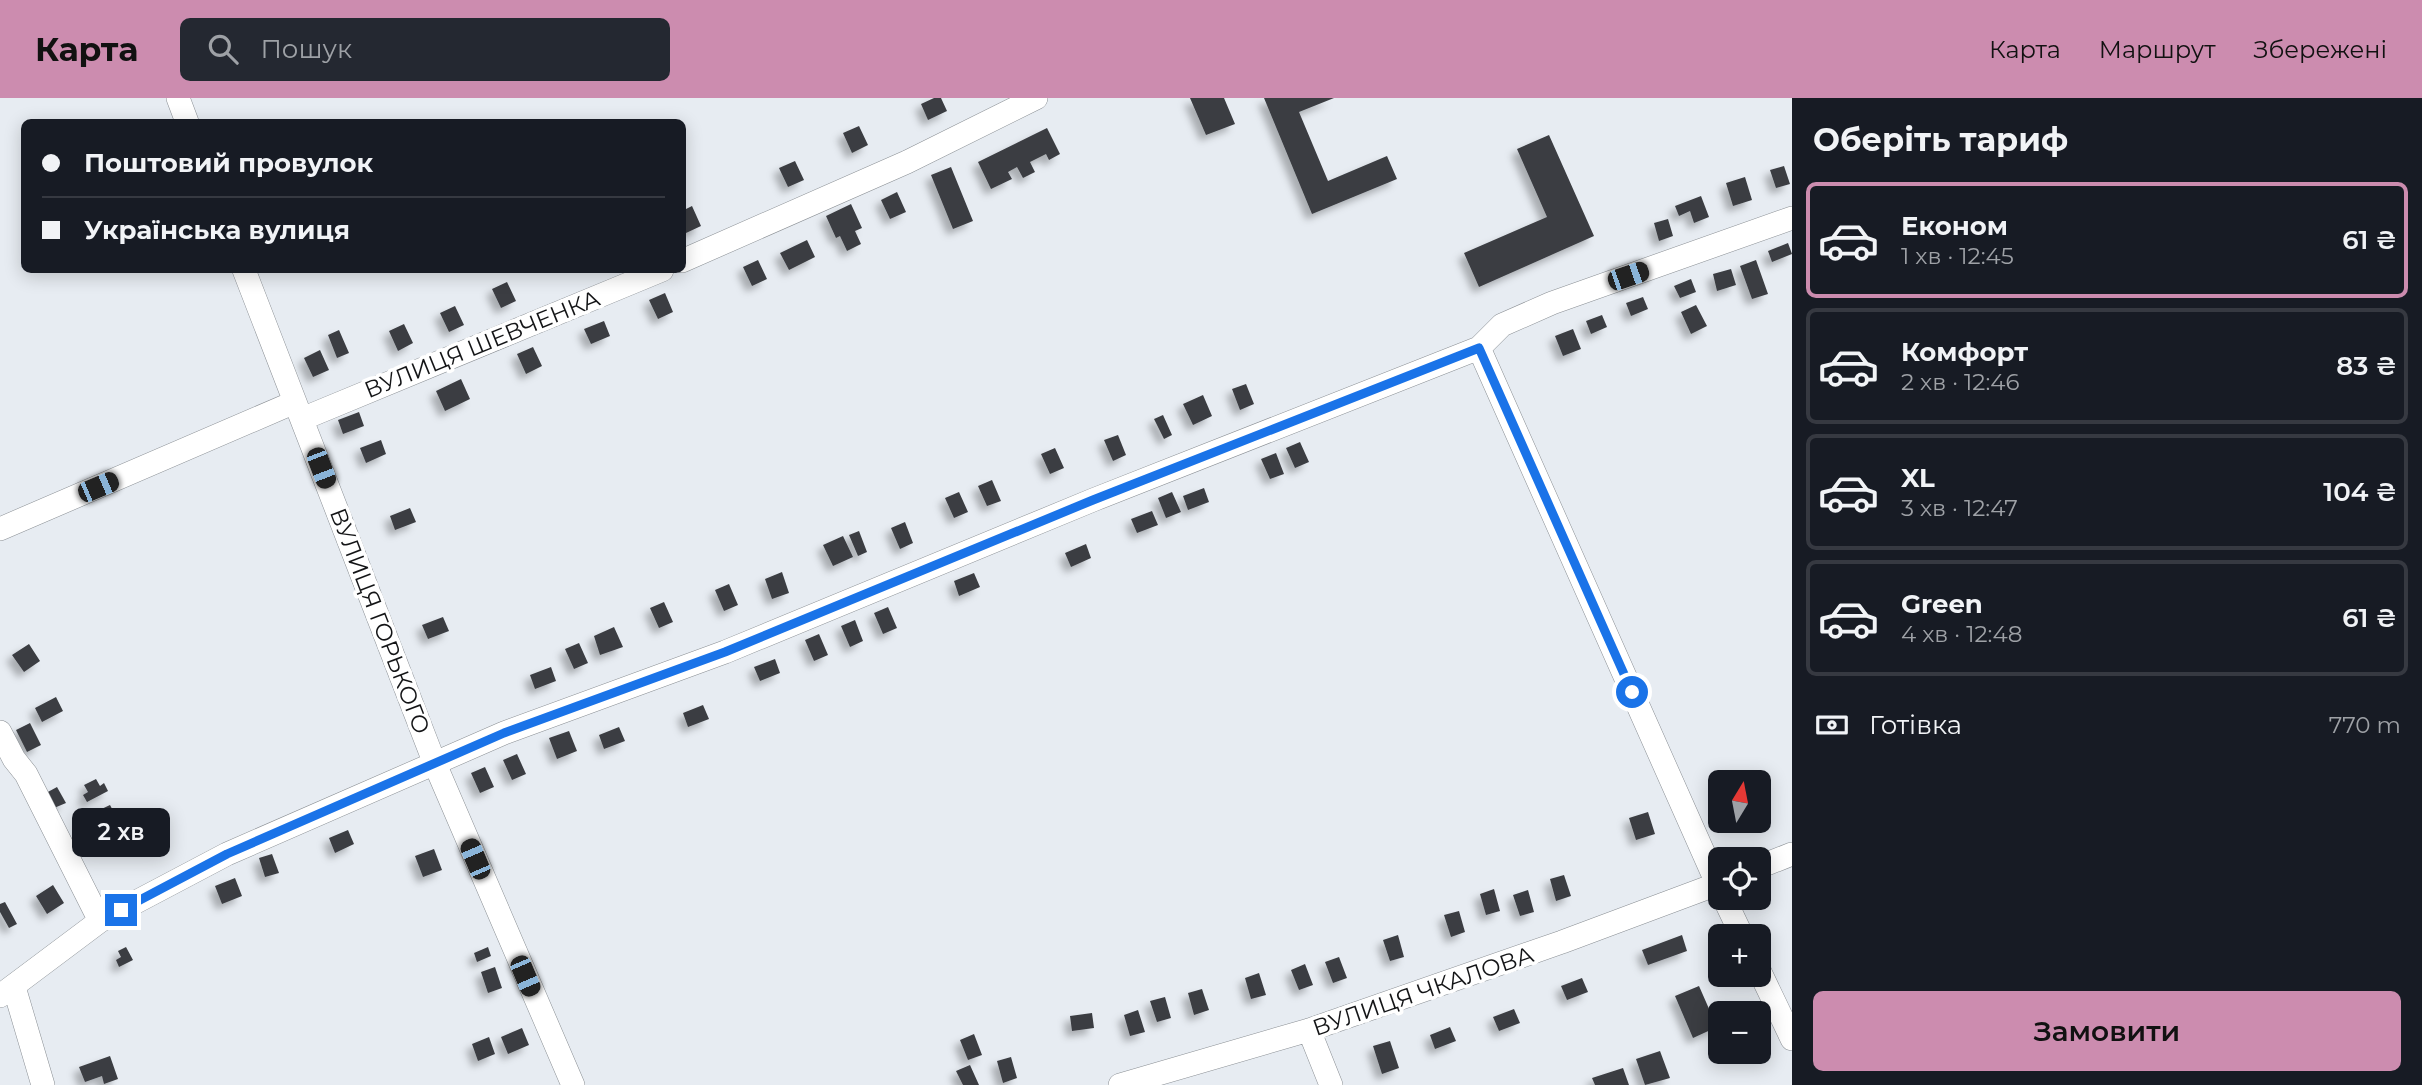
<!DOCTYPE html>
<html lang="uk">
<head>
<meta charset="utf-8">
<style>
  body { margin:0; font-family:Montserrat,sans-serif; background:#242831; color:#f1f3f6; height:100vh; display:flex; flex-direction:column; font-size:26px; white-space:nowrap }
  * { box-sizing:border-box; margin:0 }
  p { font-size:23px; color:#9ea1a6 }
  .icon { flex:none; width:38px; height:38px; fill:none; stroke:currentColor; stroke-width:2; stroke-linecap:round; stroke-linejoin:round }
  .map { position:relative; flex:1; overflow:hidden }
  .details { display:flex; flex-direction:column; background:#171b24; width:630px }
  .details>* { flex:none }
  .banner { position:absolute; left:21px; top:21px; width:665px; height:154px; border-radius:10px; box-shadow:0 4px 18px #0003; display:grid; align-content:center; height:154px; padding:0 21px; background:#171b24 }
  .needle { width:46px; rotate:10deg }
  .tools { position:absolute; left:1708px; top:672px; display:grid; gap:14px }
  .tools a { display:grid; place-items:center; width:63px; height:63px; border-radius:10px; background:#171b24; box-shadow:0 4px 18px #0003; font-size:35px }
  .end { position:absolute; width:32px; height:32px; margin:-16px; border:9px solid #1a73e8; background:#fff; box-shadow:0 0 0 4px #fff }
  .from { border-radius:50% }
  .bubble { position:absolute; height:49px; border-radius:10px; background:#171b24; box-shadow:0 4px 18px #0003; font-size:23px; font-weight:600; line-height:49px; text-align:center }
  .car { position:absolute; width:21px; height:42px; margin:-21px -10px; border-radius:9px; box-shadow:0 0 5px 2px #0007; background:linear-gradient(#222 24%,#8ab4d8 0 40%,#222 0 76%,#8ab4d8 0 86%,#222 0) }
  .banner b { display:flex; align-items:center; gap:24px; height:66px; font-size:26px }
  .banner b+b { border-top:2px solid #363941 }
  .banner i { width:18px; height:18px; background:#f1f3f6 }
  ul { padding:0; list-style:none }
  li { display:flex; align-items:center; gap:21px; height:116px; margin:0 14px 10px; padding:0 7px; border:4px solid #363941; border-radius:10px }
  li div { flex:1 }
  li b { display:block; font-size:26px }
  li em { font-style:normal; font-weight:600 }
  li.on { border-color:#cc8caf }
  li>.icon { width:63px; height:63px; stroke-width:1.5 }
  h2 { padding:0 21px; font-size:32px; line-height:84px }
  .pay { display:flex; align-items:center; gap:18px; height:77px; padding:0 21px; font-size:26px }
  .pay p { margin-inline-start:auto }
  .action { display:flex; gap:14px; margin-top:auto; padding:14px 21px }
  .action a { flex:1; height:80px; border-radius:10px; background:#cc8caf; color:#111; font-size:28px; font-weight:600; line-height:80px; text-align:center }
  header { display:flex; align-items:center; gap:42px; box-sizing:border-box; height:98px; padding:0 35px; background:#cc8caf; color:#111 }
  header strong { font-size:33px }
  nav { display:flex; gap:38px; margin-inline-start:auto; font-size:24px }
  .search { width:490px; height:63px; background:#242831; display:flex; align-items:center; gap:18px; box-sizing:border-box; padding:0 24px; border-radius:10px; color:#9ea1a6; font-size:26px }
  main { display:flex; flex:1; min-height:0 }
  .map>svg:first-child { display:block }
  .building { fill:#3b3d42; filter:url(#shadow) }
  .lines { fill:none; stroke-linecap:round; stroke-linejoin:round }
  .minor-casing { stroke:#8a8f94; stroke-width:24 }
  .minor { stroke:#fff; stroke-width:23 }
  .route { stroke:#1a73e8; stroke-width:9 }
  .labels { text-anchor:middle; stroke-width:7; stroke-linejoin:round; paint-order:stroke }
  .street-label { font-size:23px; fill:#131416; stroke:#fff }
</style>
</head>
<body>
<header>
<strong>Карта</strong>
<div class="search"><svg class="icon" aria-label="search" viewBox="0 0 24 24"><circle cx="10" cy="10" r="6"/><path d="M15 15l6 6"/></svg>Пошук</div>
<nav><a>Карта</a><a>Маршрут</a><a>Збережені</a></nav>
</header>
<main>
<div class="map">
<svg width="1792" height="987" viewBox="0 0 1792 987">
  <defs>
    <filter id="shadow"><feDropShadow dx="-6" dy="6" stdDeviation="3.5" flood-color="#0004"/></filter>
  </defs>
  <rect width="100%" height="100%" fill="#e7ecf2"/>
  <path class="building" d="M934 0H941L947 13 928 22 921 6Z
    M1190 0H1224L1235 26 1206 37Z
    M1264 0H1334L1299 14 1328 83 1387 58 1397 81 1312 116Z
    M859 28 868 47 852 55 843 35Z
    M1047 30 1060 56 1049 62 1046 56 1030 64 1035 74 1023 80 1017 69 1008 74 1012 81 991 91 978 64Z
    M1549 37 1594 138 1479 189 1464 155 1547 119 1517 51Z
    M795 63 804 82 788 89 779 70Z
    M1784 68 1790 86 1776 90 1770 72Z
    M951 69 973 123 953 131 931 77Z
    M1745 79 1752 102 1733 108 1726 85Z
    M897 94 906 114 890 121 881 102Z
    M1701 98 1709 119 1694 125 1690 113 1679 118 1675 108Z
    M851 106 862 130 855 133 861 146 847 153 840 138 836 140 826 118Z
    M692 108 701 128 686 135 682 128V113Z
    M1668 121 1673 138 1659 143 1654 125Z
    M807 142 815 159 789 172 780 155Z
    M1788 145 1792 156 1772 164 1768 153Z
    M758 162 767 181 752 188 743 169Z
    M1756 162 1768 196 1752 201 1740 168Z
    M1731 171 1736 187 1717 193 1713 176Z
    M1691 181 1696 194 1680 200 1674 188Z
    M507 184 516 203 501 210 492 191Z
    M665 195 673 214 658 221 649 202Z
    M1643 199 1648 211 1631 218 1626 205Z
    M1696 207 1707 228 1691 236 1681 214Z
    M455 208 464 227 449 234 440 215Z
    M1602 217 1607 229 1591 236 1586 223Z
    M604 223 610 238 591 246 584 231Z
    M404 226 413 245 398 253 389 233Z
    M1573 231 1581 251 1563 258 1555 238Z
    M339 232 349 255 337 260 328 237Z
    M533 249 542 268 526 276 517 256Z
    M320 252 329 272 313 279 304 260Z
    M461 281 470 301 445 313 436 293Z
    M1246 286 1254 306 1240 312 1232 291Z
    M1203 297 1212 318 1193 327 1183 306Z
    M359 314 364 328 343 336 338 322Z
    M1163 317 1172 337 1164 341 1154 321Z
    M1118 337 1126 357 1113 363 1104 342Z
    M381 342 386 356 366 365 360 350Z
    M1300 344 1309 364 1295 370 1286 350Z
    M1055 350 1064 370 1050 376 1041 356Z
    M1276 355 1284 376 1270 381 1261 361Z
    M992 382 1001 403 987 408 978 388Z
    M1204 390 1209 404 1188 412 1183 398Z
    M959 394 968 414 954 420 945 400Z
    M1172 394 1181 414 1166 420 1158 400Z
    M410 410 416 424 395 432 390 418Z
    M1152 413 1158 427 1137 435 1131 421Z
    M905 424 913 445 900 451 891 430Z
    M859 433 867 454 858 458 849 437Z
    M843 438 853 459 833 468 823 447Z
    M1086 446 1091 460 1071 469 1065 455Z
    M782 474 789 495 772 501 765 481Z
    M974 475 980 489 959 498 954 483Z
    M729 486 738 507 724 513 715 492Z
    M664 504 673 524 659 530 650 510Z
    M888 509 897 530 883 536 874 515Z
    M443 519 449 533 428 541 422 527Z
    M855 522 863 543 850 549 841 528Z
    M614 529 623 549 600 557 594 538Z
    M819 536 828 557 814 563 805 542Z
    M579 545 588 565 574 571 565 551Z
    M29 546 40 563 24 574 12 557Z
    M775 561 780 575 760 583 754 569Z
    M551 569 556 583 535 591 530 577Z
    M56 599 63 613 42 624 35 610Z
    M703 607 709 621 688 629 683 615Z
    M30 625 41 647 27 654 16 632Z
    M619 629 625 643 604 651 599 637Z
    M569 633 577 653 557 661 549 640Z
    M517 656 526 676 512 682 503 662Z
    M485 669 494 689 480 695 471 675Z
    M96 681 100 688 104 685 108 693 87 704 83 697 88 694 84 687Z
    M57 689 66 705 54 710 46 695Z
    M110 707 119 724 99 734 91 716Z
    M1648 714 1655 736 1636 742 1629 720Z
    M348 732 354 746 335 755 329 740Z
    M434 751 442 772 423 779 415 758Z
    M272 756 279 775 265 779 259 760Z
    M1564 777 1571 798 1556 803 1550 781Z
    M235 780 242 798 222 806 215 788Z
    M53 787 64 805 47 816 36 798Z
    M1494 791 1500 813 1486 817 1480 796Z
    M1528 792 1534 814 1520 818 1513 797Z
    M5 804 17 826 9 830 0 814V806Z
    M1459 813 1465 834 1451 839 1444 817Z
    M1398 837 1404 859 1390 863 1383 842Z
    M1682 837 1687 853 1648 867 1642 852Z
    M126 849 133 862 119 869 116 862 121 859 118 853Z
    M488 849 491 858 477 864 474 855Z
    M1339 859 1347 880 1333 885 1325 864Z
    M1305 866 1313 887 1299 892 1291 872Z
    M495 869 502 890 488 895 481 874Z
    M1259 875 1266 897 1251 901 1245 880Z
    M1582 880 1588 894 1567 902 1561 888Z
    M1699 888 1717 929 1693 940 1675 898Z
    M1202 891 1209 912 1194 917 1188 895Z
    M1165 899 1171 920 1157 924 1150 903Z
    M1514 911 1520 925 1499 933 1493 919Z
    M1138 912 1145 934 1130 938 1124 917Z
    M1092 915 1094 930 1072 933 1070 918Z
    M1450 929 1456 943 1435 951 1430 937Z
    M522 930 529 947 508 956 501 939Z
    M974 936 982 957 968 962 960 942Z
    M489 939 495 956 478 963 472 946Z
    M1390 943 1399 970 1382 976 1373 948Z
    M1660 953 1670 980 1645 987 1636 961Z
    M110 958 118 981 104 986 102 978 85 984 79 969Z
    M1011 959 1017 980 1003 985 997 963Z
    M970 967 979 987H963L956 973Z
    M1623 970 1629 987H1595L1592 980Z"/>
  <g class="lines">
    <g class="minor-casing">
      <path id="minor" d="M178 0 187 24
        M682 163 907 64 1036 0
        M244 172 435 666 573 987
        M1479 250 1720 792
        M302 321 662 172
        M0 431 295 304
        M0 634 14 661 26 676 100 823
        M1759 769 1792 756
        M1724 800 1742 838
        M1759 872 1792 941
        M14 889 43 987
        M0 898 100 823 227 756 504 635 725 554 1093 402 1479 250 1502 227 1552 205 1792 120
        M1309 932 1331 987
        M1120 987 1309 932 1562 844 1720 785"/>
    </g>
    <use href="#minor" class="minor"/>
  </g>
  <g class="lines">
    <path class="route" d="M121 812 227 756 504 635 725 554 1093 402 1479 250 1632 594"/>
  </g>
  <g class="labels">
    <g class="street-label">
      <text transform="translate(482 246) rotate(-22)" y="8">ВУЛИЦЯ ШЕВЧЕНКА</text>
      <text transform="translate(380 523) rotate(69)" y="8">ВУЛИЦЯ ГОРЬКОГО</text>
      <text transform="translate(1423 893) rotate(-19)" y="8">ВУЛИЦЯ ЧКАЛОВА</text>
    </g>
  </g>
</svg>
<div class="tools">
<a><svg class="needle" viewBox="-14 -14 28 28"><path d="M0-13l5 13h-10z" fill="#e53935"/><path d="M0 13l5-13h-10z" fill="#9ea1a6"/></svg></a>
<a><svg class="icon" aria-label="locate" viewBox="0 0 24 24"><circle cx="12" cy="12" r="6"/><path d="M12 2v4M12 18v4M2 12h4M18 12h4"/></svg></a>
<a>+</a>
<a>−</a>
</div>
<i class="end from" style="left:1632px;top:594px"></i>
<i class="end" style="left:121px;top:812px"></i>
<div class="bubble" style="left:72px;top:710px;width:98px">2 хв</div>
<i class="car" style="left:1628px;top:178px;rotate:71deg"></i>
<i class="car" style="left:321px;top:370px;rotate:159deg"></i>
<i class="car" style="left:98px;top:389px;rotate:67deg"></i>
<i class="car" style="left:475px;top:761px;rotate:337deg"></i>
<i class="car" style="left:525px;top:878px;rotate:157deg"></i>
<div class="banner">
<b><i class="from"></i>Поштовий провулок</b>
<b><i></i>Українська вулиця</b>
</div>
</div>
<section class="details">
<h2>Оберіть тариф</h2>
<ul>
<li class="on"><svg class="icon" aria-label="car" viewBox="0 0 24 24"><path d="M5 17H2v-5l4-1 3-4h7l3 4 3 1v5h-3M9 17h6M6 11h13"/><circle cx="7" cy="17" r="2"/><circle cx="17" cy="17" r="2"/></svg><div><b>Економ</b><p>1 хв · 12:45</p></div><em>61 ₴</em></li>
<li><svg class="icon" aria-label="car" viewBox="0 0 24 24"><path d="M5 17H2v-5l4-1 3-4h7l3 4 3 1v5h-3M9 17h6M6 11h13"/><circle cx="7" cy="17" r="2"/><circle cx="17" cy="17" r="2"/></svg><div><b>Комфорт</b><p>2 хв · 12:46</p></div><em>83 ₴</em></li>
<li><svg class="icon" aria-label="car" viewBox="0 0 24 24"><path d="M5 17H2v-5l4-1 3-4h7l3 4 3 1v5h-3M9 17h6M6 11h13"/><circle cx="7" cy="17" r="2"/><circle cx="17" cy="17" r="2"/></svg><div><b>XL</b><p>3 хв · 12:47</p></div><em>104 ₴</em></li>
<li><svg class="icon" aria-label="car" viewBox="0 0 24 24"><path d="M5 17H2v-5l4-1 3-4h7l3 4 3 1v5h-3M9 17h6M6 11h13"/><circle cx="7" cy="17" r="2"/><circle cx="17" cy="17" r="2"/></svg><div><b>Green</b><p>4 хв · 12:48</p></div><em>61 ₴</em></li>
</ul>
<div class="pay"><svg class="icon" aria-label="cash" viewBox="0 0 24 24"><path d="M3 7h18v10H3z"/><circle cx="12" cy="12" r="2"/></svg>Готівка<p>770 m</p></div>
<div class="action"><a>Замовити</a></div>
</section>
</main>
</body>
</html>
